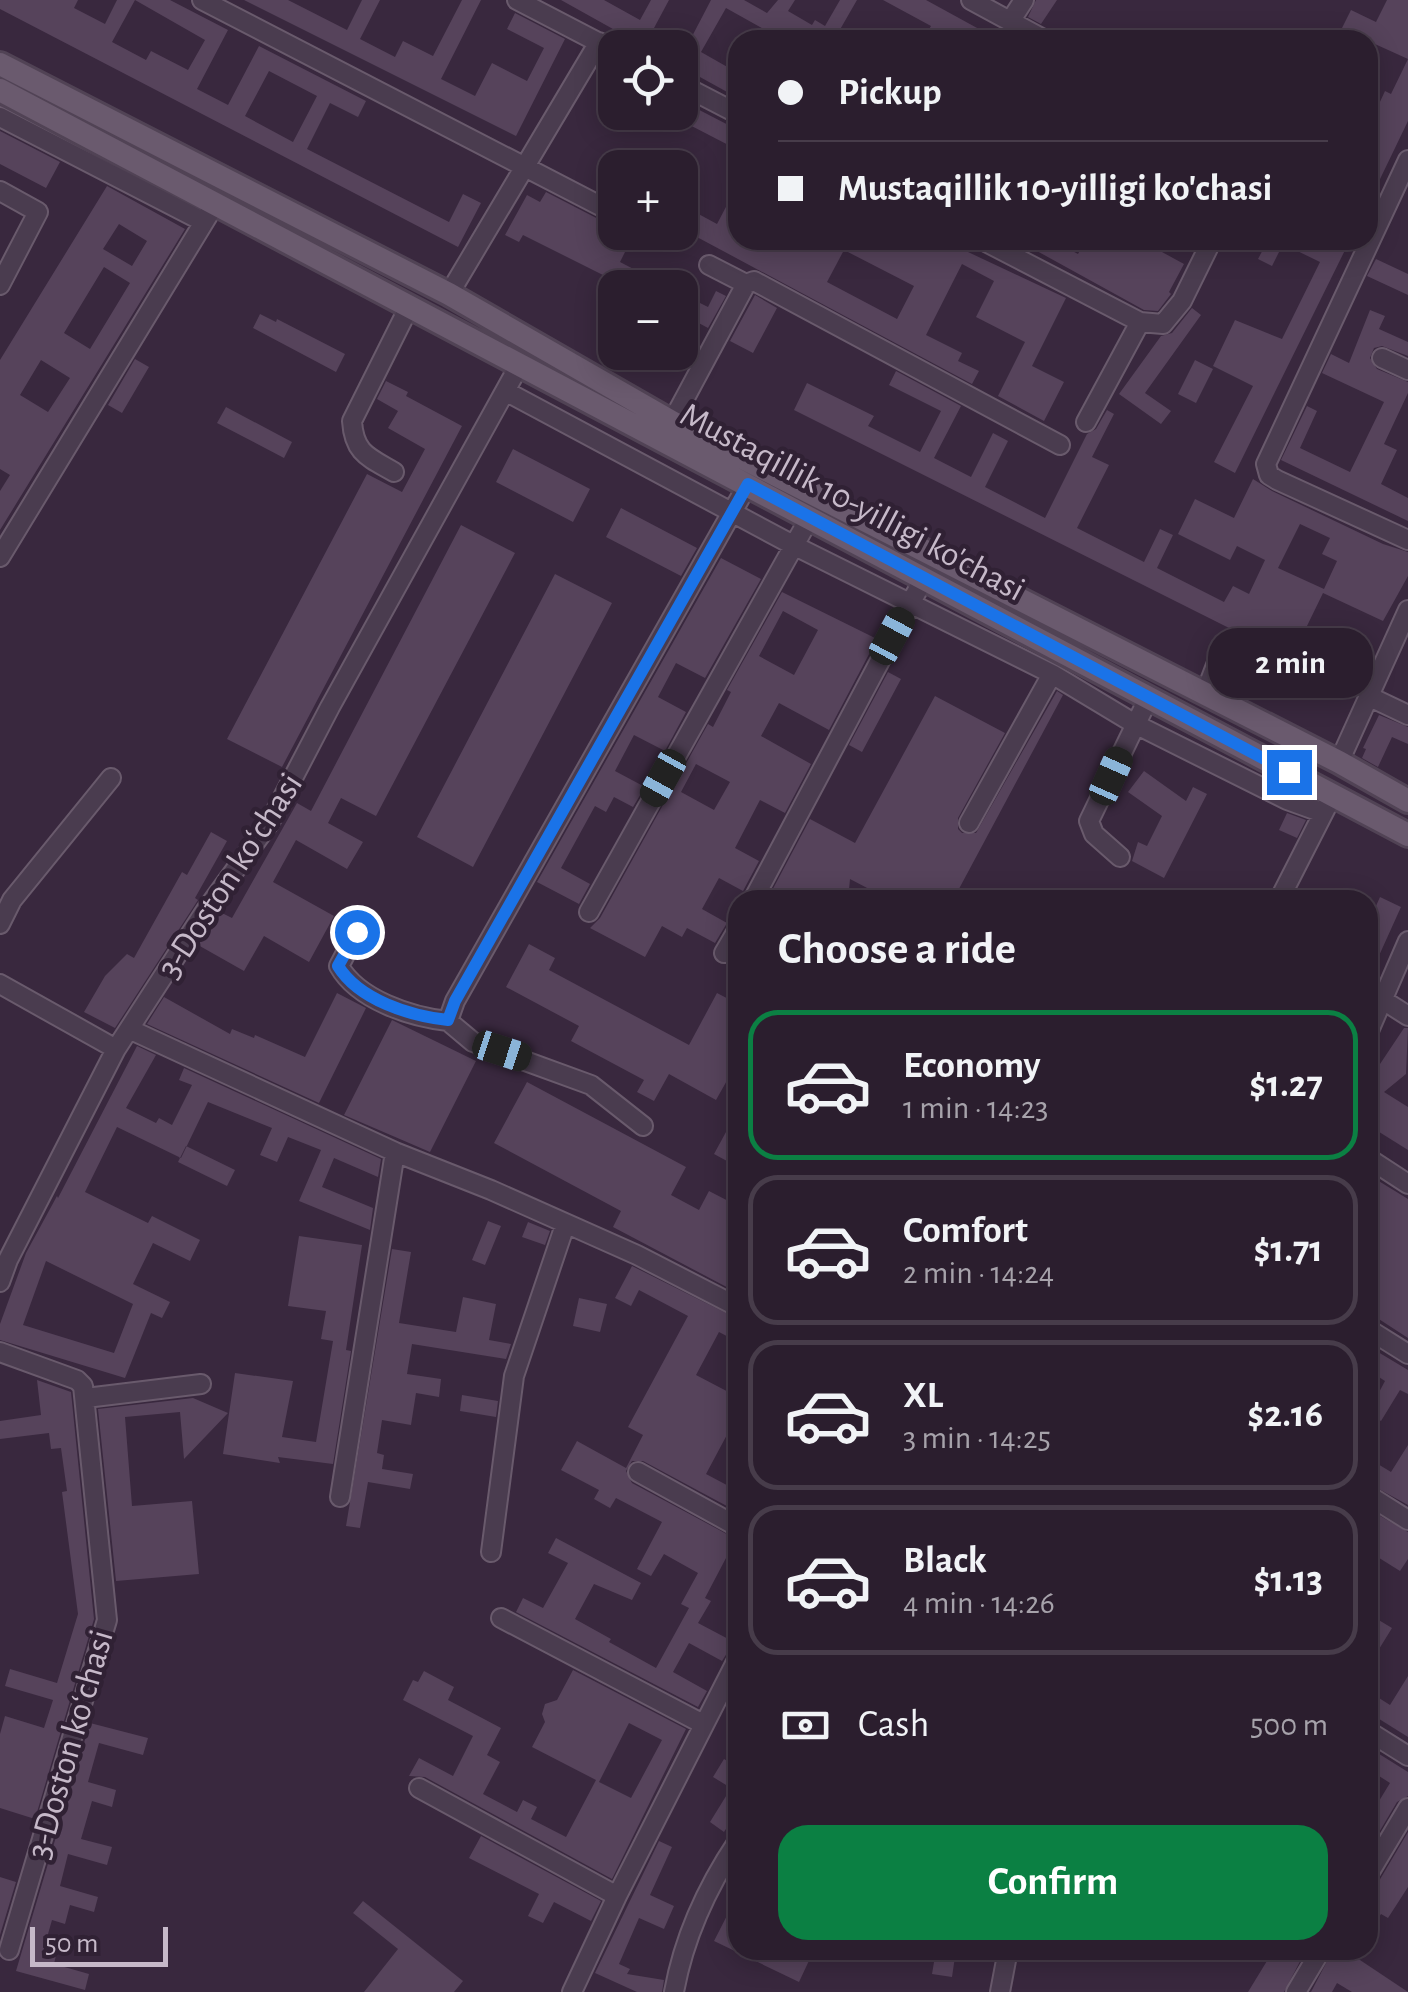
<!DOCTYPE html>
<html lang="en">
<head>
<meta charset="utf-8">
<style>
  body { margin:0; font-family:"Alegreya Sans",sans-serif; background:#332736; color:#f1f3f6; height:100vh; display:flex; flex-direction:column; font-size:38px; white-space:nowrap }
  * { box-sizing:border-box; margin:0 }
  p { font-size:32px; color:#a6a2aa }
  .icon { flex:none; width:55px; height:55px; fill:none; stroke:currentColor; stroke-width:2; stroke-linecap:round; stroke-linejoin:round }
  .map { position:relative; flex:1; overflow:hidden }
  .sheet { position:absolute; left:728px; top:890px; width:650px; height:1070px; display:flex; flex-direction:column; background:#2b1e2e; border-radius:30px; box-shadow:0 5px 25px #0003,0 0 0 2px #473c4a }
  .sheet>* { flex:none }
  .guide { position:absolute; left:728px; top:30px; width:650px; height:220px; border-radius:30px; box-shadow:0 5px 25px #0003,0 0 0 2px #473c4a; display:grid; align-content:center; height:220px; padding:0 50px; background:#2b1e2e }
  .tools { position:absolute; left:598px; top:30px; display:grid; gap:20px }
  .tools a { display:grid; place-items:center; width:100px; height:100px; border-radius:20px; background:#2b1e2e; box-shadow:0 5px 25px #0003,0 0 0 2px #473c4a; font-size:50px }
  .scale { position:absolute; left:30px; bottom:25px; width:138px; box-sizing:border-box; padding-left:10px; border:5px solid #c6b9c9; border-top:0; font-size:28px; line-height:35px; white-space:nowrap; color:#c6b9c9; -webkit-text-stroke:8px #302134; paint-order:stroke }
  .end { position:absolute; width:45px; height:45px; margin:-22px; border:12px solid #1a73e8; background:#fff; box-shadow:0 0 0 5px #fff }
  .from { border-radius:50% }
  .bubble { position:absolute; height:70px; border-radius:30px; background:#2b1e2e; box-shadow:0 5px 25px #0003,0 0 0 2px #473c4a; font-size:32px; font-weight:600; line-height:70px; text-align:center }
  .car { position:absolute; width:30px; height:60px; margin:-30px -15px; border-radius:12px; box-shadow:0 0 8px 2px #0007; background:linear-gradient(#222 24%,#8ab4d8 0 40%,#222 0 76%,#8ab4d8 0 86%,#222 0) }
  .guide b { display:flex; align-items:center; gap:35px; height:95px; font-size:38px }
  .guide b+b { border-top:2px solid #473c4a }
  .guide i { width:25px; height:25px; background:#f1f3f6 }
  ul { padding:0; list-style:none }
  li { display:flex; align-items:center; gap:30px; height:150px; margin:0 20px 15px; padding:0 30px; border:5px solid #473c4a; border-radius:30px }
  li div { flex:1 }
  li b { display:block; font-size:38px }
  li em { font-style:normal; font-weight:600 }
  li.on { border-color:#0b8043 }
  li>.icon { width:90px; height:90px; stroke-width:1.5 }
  h2 { padding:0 50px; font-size:45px; line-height:120px }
  .pay { display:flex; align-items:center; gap:25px; height:110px; padding:0 50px; font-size:38px }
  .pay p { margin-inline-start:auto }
  .action { display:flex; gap:20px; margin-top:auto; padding:20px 50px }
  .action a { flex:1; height:115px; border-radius:30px; background:#0b8043; color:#fff; font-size:40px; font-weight:600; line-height:115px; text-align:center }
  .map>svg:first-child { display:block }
  .building { fill:#56435b; fill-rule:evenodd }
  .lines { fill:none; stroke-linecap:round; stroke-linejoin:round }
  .minor-casing { stroke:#695a6c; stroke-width:22 }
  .major-casing { stroke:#514355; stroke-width:28 }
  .minor { stroke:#4a3c4f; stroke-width:18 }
  .major { stroke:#6a5a6e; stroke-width:22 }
  .route { stroke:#1a73e8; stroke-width:12 }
  .labels { text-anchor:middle; stroke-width:9; stroke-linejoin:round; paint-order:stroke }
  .street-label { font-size:35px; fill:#c6b9c9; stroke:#302134 }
</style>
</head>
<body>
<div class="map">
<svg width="1408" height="1992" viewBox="0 0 1408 1992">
  <rect width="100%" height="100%" fill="#39283e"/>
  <path class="building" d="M0 0H78L74 8 105 24 117 0H170L228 30 197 89 228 105 259 46 366 101 358 117 330 103 307 149 449 222 463 194 481 203 458 247 0 9ZM135 0 205 40 188 70 151 51 146 60 112 42ZM269 71 317 96 293 142 245 116Z
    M244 0H288L347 30 362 0H380L360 39 395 57 403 41 433 56 462 0H481L441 79 475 96 492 63 527 81 544 48 507 29 515 13 565 39 516 136Z
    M561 0H604L640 20 651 0H669L654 28 687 46 711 0H744L767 13 778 0H795L788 11 812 25 815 20 825 26 840 0H857L838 33 851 40H783L726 8 701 52 738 73V98L680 66V48H647Z
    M883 0H926L999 40H923L931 26Z
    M1036 0H1057L1041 24 1028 17Z
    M1387 0H1408V59L1355 35 1353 40H1336L1351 10 1376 22Z
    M1408 59V121L1368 204V158L1373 147 1368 144V128L1385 91 1391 94Z
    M680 100 738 130V150L680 120Z
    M0 131 60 162 46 188 0 164Z
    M738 184V216L729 232 738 237V240L754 245 757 240H957L954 245 968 252 1066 298 1032 366 1064 382 1044 421 998 396 1025 342 976 317 994 281 962 264 926 335 962 353 958 361 979 371 972 384 680 228V204L717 224ZM844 250 914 286 897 319 827 282Z
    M107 186 185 229 0 530V491L10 475 0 469V360ZM119 224 147 241 132 266 103 249ZM104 267 130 283 90 349 64 333ZM41 360 70 378 48 412 20 395Z
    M546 192 604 222H615V232H635L620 262 670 288H629L523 235 519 242 505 235 527 195 540 202Z
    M1017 240H1052L1078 254 1085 240H1140L1184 264 1169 292 1171 294 1158 311 1144 310Z
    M1268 240H1350L1235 473 1214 462 1253 386 1213 366 1235 320 1282 339 1320 262 1283 244 1272 266 1258 259Z
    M1376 259 1408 274V295L1367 276Z
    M716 291 726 296 708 328 680 313V293L708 307Z
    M755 295 777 308 753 353 730 341Z
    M1192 308 1201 315 1145 393 1171 411 1161 424 1119 394 1161 336 1172 333Z
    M1370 310 1385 316 1379 329 1408 342V356L1382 346 1374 348 1370 358 1377 369 1408 382V393L1384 444 1397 450 1381 484 1408 498V521L1281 460 1307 406 1317 411 1300 448 1350 472 1384 402 1322 373 1331 354 1349 363Z
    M260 314 276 322 277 319 345 354 336 372 253 328Z
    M135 359 149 367 122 413 108 405Z
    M1195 360 1213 369 1196 403 1178 394Z
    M896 371 961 406 934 458 971 477 993 433 1008 441 985 487 1045 518 1087 434 1096 429 1107 410 1114 414 1092 457 1109 465 1077 528 1144 562 1160 529 1173 535 1157 568 1224 602 1233 586 1249 594 1265 560 1237 546 1230 560 1178 534 1195 499 1234 518 1253 479 1272 491 1383 544 1408 552V576L1383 621 1323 593 1306 628 1311 631 1306 641 1364 670 1354 691 1280 654 1270 677 1236 662 1247 637 794 410 807 383 874 416 868 426 920 452 941 411 889 385ZM1300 524 1330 538 1322 554 1337 561 1324 589 1278 568Z
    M386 381 408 392 406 396 462 426 282 767 227 739 367 474 402 492 425 449 388 428 398 411 377 399Z
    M226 407 292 442 284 458 217 423Z
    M513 449 590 489 573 522 496 482Z
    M621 508 697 548 681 576 606 537Z
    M461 525 515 553 376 816 341 798 328 823 363 842 347 869 296 840 273 882 334 916 309 962 264 936 244 971 198 945 220 912 232 918 297 803 311 811Z
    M721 558 761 579 705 678 676 663 658 697 686 712 665 751 634 735 615 771 645 787 633 807 614 797 606 812 595 806 561 868 590 884 579 904 537 882Z
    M555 574 612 603 473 867 417 837Z
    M782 592 877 639 829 730 779 703 761 736 811 764 785 813 760 800 735 848 759 861 743 891 719 878 702 909 727 923 715 943 687 928 682 937 662 926 645 957 590 928 600 918 708 724 713 727 731 692 727 690ZM783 611 818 630 794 675 759 656ZM696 764 730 782 714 810 681 792Z
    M888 672 901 679 862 752 849 745Z
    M1057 691 1063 695 953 900H890L850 879 848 900H767L810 819 855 843 935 696 1005 733 958 818V829L962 833H976Z
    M1379 715 1408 727V744L1392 737 1378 767 1362 758 1366 749 1363 748Z
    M1144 771 1186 801 1193 787 1207 794 1164 878 1132 861 1138 842 1147 846 1162 816 1128 792Z
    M1287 813 1306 820 1297 838 1279 830Z
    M211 832 227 841 195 898 198 900 115 1028 84 1012 105 976 127 954 134 958 182 872 187 875Z
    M1380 897 1401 907 1368 980V924Z
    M529 944 555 958 549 970 689 1045 717 993 738 1004V1061L716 1100 669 1074 654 1101 637 1092 644 1080 571 1041 579 1026 506 987Z
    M337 993 366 1008 319 1103 147 1024 164 997 230 1034 232 1029 254 1038 255 1035 305 1057Z
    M392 1020 476 1061 430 1152 344 1115Z
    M1404 1028H1408L1406 1074 1384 1092 1408 1107V1150L1368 1125V1082Z
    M137 1046 156 1055 126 1108 156 1123 159 1118 172 1125 192 1085 179 1080 184 1068 381 1159 378 1177 334 1158 322 1187 373 1208 370 1230 299 1201 321 1150 288 1137 277 1162 260 1155 272 1128 208 1102 181 1158 117 1127 85 1192 148 1223 152 1216 200 1240 190 1261 153 1243 133 1284 170 1302 162 1318 151 1313 125 1378 0 1340V1324L26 1253 57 1196 58 1198ZM46 1261 133 1304 114 1353 23 1325Z
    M527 1082 686 1167 671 1195 699 1210 709 1191 738 1206V1293L613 1227 621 1211 494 1143Z
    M738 1110V1167L714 1154Z
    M186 1146 235 1170 227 1186 178 1162Z
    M1377 1180 1408 1199V1338L1368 1312V1195Z
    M488 1221 501 1226 485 1265 472 1260Z
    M528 1222 550 1231 545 1245 522 1237Z
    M299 1236 362 1245 346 1350 351 1351 333 1464 278 1457 280 1463 223 1454 235 1373 293 1381 282 1437 316 1442 333 1341 321 1339 326 1311 288 1306Z
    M392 1249 411 1252 399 1323 456 1332 463 1297 496 1304 489 1340 511 1344 506 1359 412 1344 407 1374 441 1379 439 1397 416 1393 411 1425 382 1420 377 1453 384 1455 382 1469 413 1474 410 1489 368 1482 360 1528 346 1526Z
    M632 1266 738 1319V1342L719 1332 696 1375 738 1397V1436L729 1431 706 1474 738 1491V1512L643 1461H632L626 1471 632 1483 736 1539 705 1598 711 1601 698 1623 734 1642 722 1661 689 1643 673 1672 707 1691 698 1707 516 1612 523 1598 543 1608 568 1563 548 1553 556 1538 641 1583 632 1600 594 1584 575 1619 611 1639 609 1642 656 1668 689 1608 681 1604 698 1573 664 1554 651 1576 637 1569 662 1522 616 1498 610 1508 594 1499 599 1490 561 1470 577 1441 626 1468 643 1435 628 1427 688 1316 639 1290 631 1306 615 1298Z
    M579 1298 607 1304 600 1332 573 1326Z
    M1368 1346 1408 1370V1394L1400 1390 1381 1421 1368 1413 1385 1381 1368 1370Z
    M37 1380 71 1392 94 1619 35 1819 0 1808V1734L5 1716 44 1728 53 1700 5 1686 10 1669 57 1683 78 1614 62 1492 67 1491 61 1448 51 1449 49 1433 0 1439V1421L41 1415Z
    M462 1395 498 1401 496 1417 460 1411Z
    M193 1398 228 1413 184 1459 180 1412 125 1417 132 1506 192 1501 199 1574 116 1581 98 1409Z
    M1408 1445V1505L1368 1483V1458L1391 1472Z
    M1368 1509 1408 1532V1559L1400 1571 1368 1551Z
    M1377 1619 1392 1628 1368 1667V1634Z
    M573 1670 686 1729 612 1879 425 1777 409 1776 419 1758 453 1776 473 1736 403 1700 413 1680 418 1682 424 1671 454 1687 448 1700 501 1728 487 1755 500 1762 483 1794 517 1812 523 1800 537 1807 531 1819 566 1837 596 1780 532 1747 545 1722 542 1714 545 1704 557 1700ZM629 1723 662 1740 631 1798 599 1782Z
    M1408 1676V1737L1368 1712V1691L1390 1705Z
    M90 1723 148 1738 143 1755 99 1743 88 1782 116 1790 112 1807 92 1801 81 1839 112 1847 107 1865 68 1854 60 1886 98 1897 94 1912 70 1905 65 1924 52 1920 44 1948 57 1951 54 1964 89 1974 85 1990 16 1971Z
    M1368 1747 1408 1772V1796L1397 1802 1368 1851V1819L1390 1783 1368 1769Z
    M724 1759 738 1767V1810L724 1832 710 1822 731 1788 713 1777Z
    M1408 1832V1887L1388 1918 1381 1914 1368 1935V1887L1379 1881Z
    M481 1836 601 1901 591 1921 554 1902 543 1923 528 1916 539 1894 469 1858Z
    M659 1841 672 1847 650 1895 674 1906 664 1929 639 1918 619 1964 630 1969 627 1974 664 1980 662 1992H637L595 1973Z
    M0 1877 16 1882 0 1935Z
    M738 1894V1950H774L791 1958 795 1950H814L799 1982 714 1941Z
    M363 1901 463 1981 454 1992H364L398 1949 353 1913Z
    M936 1950H956L952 1977 932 1974Z
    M1288 1950H1306L1284 1992H1248L1270 1956 1280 1962Z
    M1333 1950H1358L1354 1956 1408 1992H1352L1337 1983 1332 1992H1311Z"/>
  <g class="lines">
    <g class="minor-casing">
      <path id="minor" d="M202 0 610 211
        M517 0 615 51
        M971 0 1045 40
        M1011 20 1024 0
        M680 84 738 114
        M0 117 204 222
        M1408 160 1266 464 1269 475 1277 480 1408 540
        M0 191 38 212 0 285
        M982 240 1140 322 1086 422
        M709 265 746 284
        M449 294 599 42
        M1140 322 1163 324 1182 301 1212 240
        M1382 358 1408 370
        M505 391 793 545 1052 674 1135 724 1287 800 1323 813
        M672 422 746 284 754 281 1060 445
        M394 472C368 457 354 453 352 421L409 307
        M0 557 215 204
        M1205 694 1223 647
        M1368 696 1408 715
        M1339 762 1408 610
        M969 823 1052 674
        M1120 857 1094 834 1089 821 1149 697
        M753 900 924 578
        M1279 900 1328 804
        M589 912 810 517
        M0 924 12 900 111 778
        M357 932 339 966C358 1000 411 1017 448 1021
        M724 953 738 929
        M0 984 116 1049
        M1383 1000 1408 1016
        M129 1029 395 1152 491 1190 637 1255 738 1307
        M1368 1033 1408 941
        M643 1126 591 1085 473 1042 448 1021 455 1001 748 484
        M1368 1158 1408 1184
        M0 1282 8 1260 116 1049 206 910 270 822 330 707 520 364
        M1368 1329 1408 1354
        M0 1352 77 1380 83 1386 107 1620 9 1950
        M86 1398 201 1384
        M638 1472 738 1527
        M1368 1495 1408 1520
        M340 1497 395 1152
        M491 1552 514 1376 565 1225
        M501 1618 703 1724
        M1368 1731 1408 1756
        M419 1788 617 1896
        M1368 1875 1408 1808
        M572 1992 617 1896 738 1658
        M674 1992C684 1937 707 1887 738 1841
        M1000 1992 1008 1950
        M1296 1992 1321 1950"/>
    </g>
    <g class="major-casing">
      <path id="major" d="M0 64 449 294 672 422 1339 762 1408 801
        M0 90 1408 835"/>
    </g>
    <use href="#minor" class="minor"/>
    <use href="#major" class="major"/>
  </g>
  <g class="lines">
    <path class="route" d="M357 932 338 966C359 1000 410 1016 448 1020L455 1001 748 484 1289 772"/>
  </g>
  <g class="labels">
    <g class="street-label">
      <text transform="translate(853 501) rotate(28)" y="12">Mustaqillik 10-yilligi ko'chasi</text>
      <text transform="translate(229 875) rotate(-57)" y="12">3-Doston koʻchasi</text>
      <text transform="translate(69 1744) rotate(-74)" y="12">3-Doston koʻchasi</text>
    </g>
  </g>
</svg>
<div class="tools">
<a><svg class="icon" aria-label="locate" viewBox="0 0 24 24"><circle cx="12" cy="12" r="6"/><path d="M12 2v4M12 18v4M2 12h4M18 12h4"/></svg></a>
<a>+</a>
<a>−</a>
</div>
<div class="scale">50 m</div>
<i class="end from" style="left:357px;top:932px"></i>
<i class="end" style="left:1289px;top:772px"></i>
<div class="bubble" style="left:1208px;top:628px;width:165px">2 min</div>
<i class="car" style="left:892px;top:636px;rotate:28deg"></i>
<i class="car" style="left:1111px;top:776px;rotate:24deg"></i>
<i class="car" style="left:663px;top:778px;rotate:209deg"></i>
<i class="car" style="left:502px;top:1051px;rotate:108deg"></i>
<div class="guide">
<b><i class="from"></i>Pickup</b>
<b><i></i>Mustaqillik 10-yilligi ko'chasi</b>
</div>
<section class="sheet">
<h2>Choose a ride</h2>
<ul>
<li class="on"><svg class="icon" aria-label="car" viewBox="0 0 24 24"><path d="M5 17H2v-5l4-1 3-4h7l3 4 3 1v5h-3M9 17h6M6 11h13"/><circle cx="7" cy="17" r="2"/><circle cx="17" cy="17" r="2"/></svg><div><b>Economy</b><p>1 min · 14:23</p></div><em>$1.27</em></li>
<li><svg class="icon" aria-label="car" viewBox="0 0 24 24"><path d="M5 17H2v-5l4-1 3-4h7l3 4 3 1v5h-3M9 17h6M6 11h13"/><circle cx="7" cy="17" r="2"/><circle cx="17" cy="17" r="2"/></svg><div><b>Comfort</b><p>2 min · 14:24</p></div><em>$1.71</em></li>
<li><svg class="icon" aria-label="car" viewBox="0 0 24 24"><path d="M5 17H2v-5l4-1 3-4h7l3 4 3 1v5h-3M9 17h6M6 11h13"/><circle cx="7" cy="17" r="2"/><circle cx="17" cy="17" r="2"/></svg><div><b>XL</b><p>3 min · 14:25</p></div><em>$2.16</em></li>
<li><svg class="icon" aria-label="car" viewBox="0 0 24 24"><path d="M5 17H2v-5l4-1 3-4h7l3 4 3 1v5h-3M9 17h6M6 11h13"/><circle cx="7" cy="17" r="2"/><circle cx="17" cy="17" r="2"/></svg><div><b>Black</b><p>4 min · 14:26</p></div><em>$1.13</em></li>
</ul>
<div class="pay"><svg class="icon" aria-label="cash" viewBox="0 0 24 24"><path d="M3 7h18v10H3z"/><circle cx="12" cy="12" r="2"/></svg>Cash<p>500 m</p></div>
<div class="action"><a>Confirm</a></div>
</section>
</div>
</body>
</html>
